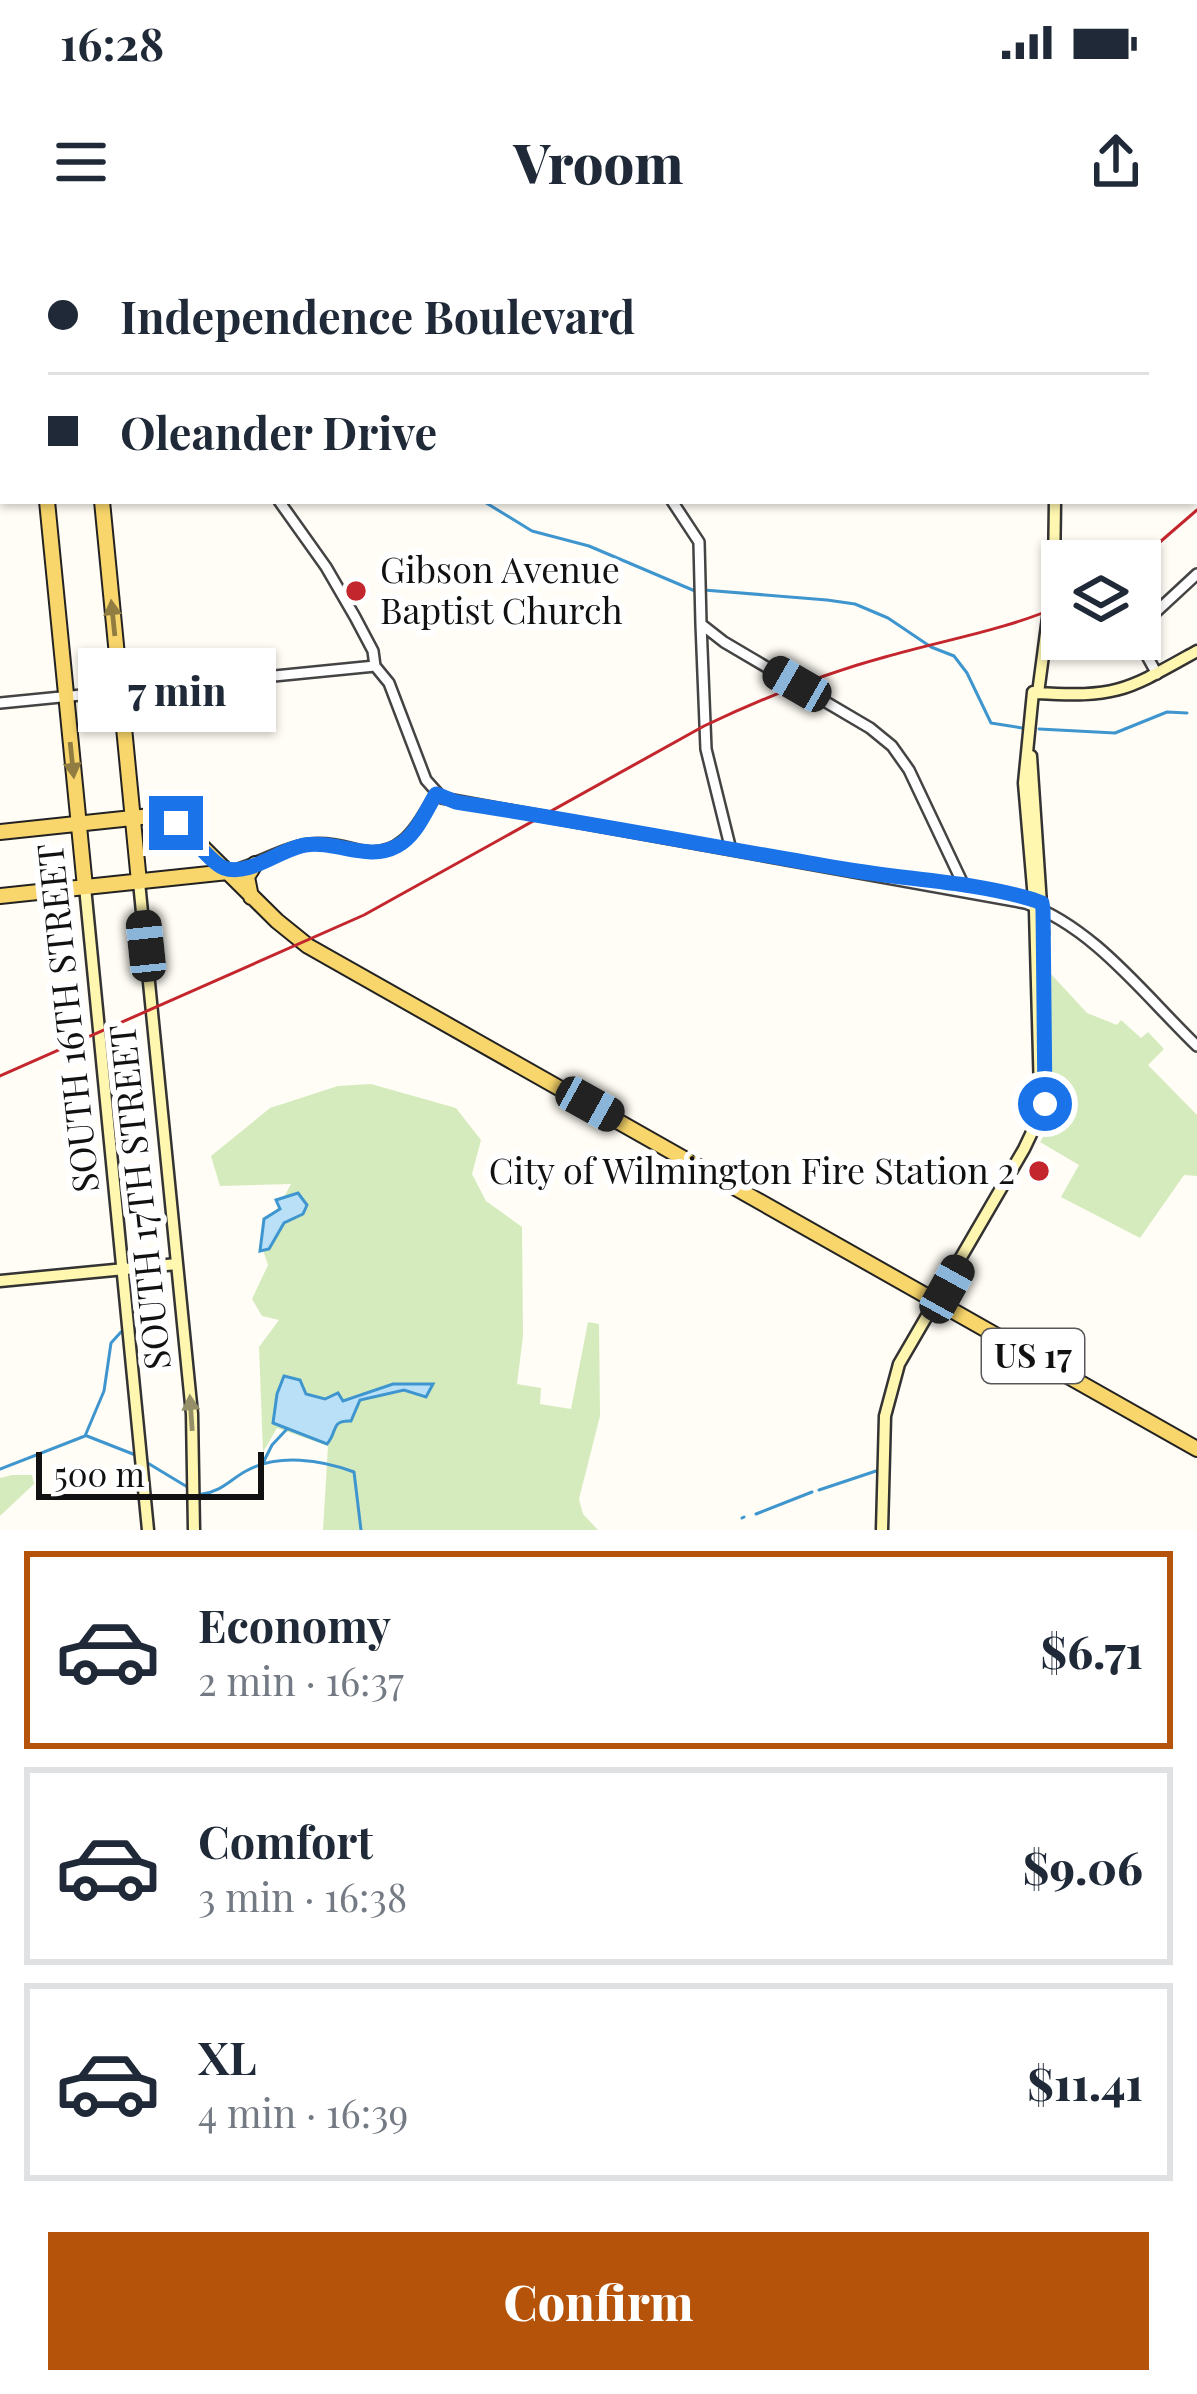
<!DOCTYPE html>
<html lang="en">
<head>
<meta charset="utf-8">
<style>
  body { margin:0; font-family:"Playfair Display",serif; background:#f2f2f3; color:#1f2937; height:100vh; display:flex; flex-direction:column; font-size:45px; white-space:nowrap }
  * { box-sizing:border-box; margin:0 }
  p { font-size:39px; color:#747a83 }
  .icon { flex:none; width:66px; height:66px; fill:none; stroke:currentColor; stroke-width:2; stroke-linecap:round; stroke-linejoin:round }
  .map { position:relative; height:1290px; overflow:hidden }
  .side { display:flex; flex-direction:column; background:#fff; flex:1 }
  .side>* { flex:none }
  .top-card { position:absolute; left:0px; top:0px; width:1197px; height:264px; box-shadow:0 3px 9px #0004; display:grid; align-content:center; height:264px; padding:0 48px; background:#fff }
  .buttons { position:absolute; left:1041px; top:300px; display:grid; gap:24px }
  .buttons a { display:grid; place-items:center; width:120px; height:120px; border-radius:0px; background:#fff; box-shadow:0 3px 9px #0004; font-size:60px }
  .scale { position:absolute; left:36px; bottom:30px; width:228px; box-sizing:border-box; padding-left:12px; border:6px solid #111; border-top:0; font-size:33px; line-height:42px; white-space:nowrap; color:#111; -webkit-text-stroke:9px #fff; paint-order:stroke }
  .end { position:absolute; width:54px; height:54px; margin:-27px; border:15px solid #1a73e8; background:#fff; box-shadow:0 0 0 6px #fff }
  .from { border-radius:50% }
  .bubble { position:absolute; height:84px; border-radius:0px; background:#fff; box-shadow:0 3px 9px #0004; font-size:39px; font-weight:800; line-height:84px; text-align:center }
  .car { position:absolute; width:36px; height:72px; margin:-36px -18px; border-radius:15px; box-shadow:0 0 9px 3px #0007; background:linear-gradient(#222 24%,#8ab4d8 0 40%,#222 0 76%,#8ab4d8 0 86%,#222 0) }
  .top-card b { display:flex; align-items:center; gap:42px; height:114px; font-size:45px }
  .top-card b+b { border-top:3px solid #e0e1e3 }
  .top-card i { width:30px; height:30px; background:#1f2937 }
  ul { padding:21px 0 0; list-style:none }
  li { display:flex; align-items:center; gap:36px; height:198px; margin:0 24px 18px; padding:0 24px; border:6px solid #e0e1e3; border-radius:0px }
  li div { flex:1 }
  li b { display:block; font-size:45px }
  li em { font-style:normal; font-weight:800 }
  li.current { border-color:#b45309 }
  li>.icon { width:108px; height:108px; stroke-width:1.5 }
  .cta { display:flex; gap:24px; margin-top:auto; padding:24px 48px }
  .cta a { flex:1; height:138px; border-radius:0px; background:#b45309; color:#fff; font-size:48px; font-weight:800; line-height:138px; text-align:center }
  .status { display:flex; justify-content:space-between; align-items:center; height:84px; padding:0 60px; background:#fff; direction:ltr }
  .status svg { height:33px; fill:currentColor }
  header { display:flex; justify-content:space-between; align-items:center; height:156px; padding:0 48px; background:#fff; font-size:54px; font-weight:800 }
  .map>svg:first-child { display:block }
  .green { fill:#d5ebbd }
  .water { fill:#b9e0f7; stroke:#3f96cf; stroke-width:3 }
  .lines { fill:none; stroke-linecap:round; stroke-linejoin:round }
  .stream { stroke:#3f96cf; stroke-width:3 }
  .tertiary-casing { stroke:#444; stroke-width:14 }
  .secondary-casing { stroke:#333; stroke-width:15 }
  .primary-casing { stroke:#222; stroke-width:18 }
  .tertiary { stroke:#fff; stroke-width:9 }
  .secondary { stroke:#fff6b0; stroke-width:10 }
  .primary { stroke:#f9d66b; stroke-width:14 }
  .rail { stroke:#c4262e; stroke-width:3 }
  .oneway { fill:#917d42 }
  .oneway2 { fill:#948f68 }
  .route { stroke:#1a73e8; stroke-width:15 }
  .poi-dot { fill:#c4262e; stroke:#fff; stroke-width:4.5 }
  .labels { text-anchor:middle; stroke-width:12; stroke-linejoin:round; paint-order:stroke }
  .shield { fill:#fff; stroke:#585858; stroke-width:3 }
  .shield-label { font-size:33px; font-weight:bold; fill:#111 }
  .poi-label { font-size:36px; fill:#111; stroke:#fff; text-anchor:start }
  .street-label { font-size:36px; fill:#111; stroke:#fff }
</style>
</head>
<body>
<div class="status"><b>16:28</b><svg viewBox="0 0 49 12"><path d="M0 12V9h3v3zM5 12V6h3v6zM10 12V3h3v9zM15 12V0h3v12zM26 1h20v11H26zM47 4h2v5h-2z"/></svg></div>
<header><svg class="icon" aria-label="menu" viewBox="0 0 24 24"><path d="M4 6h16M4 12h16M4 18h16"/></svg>Vroom<svg class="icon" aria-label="share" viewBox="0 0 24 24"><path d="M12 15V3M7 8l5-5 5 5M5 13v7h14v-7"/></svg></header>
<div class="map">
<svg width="1197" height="1290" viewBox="0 0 1197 1290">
  <rect width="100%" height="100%" fill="#fffdf5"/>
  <path class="green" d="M1051 734 1087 773 1117 785 1121 780 1141 798 1148 792 1164 809 1148 825 1197 875V936L1184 935 1140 998 1061 957 1079 925 1040 902 1050 886Z
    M371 844 456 868 481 900 472 934 486 961 522 987 523 1096 517 1144 541 1148 540 1164 571 1169 588 1082 599 1084 600 1176 579 1259 583 1274 598 1290H323L328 1206 277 1188 263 1212 259 1107 279 1080 262 1076 252 1059 268 1025 260 1001 291 944 220 946 211 916 270 868 338 846Z
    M12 1235H32L34 1244 0 1276V1238Z"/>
  <path class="water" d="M298 953 307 965 303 974 284 983 269 1009 260 1011 264 979 280 969 276 960Z
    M284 1136 300 1140 306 1154 325 1159 338 1153 343 1161 393 1144H433L426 1157 404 1150 360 1160 351 1181C330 1180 338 1192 327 1204L273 1183 277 1154Z"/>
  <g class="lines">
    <path class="stream" d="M483 261 532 291 589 306 695 351
      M704 350 827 360 855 364 888 378 931 407 954 416 967 433 991 483 1022 488
      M1039 489 1115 493 1167 472 1187 473
      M87 1196 138 1216
      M146 1222 189 1248
      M263 1223 272 1205 287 1189
      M0 1229 85 1196 104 1151 111 1103 121 1092
      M819 1250 876 1231
      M202 1254C221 1252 231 1239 246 1231 278 1213 322 1220 354 1232L361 1290
      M756 1274 812 1252
      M742 1278 744 1277"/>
    <g class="tertiary-casing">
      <path id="tertiary" d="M21 0V3
        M77 0V3
        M0 137 3 136
        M279 261 326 327 355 377 373 411 375 426 389 443 426 540 442 558 1025 663C1094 687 1145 756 1197 806
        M672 261 699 302 701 384 724 402 870 488 892 506 909 530 963 644
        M701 384 706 509 731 610
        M1157 434 1142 407 1143 384 1197 334
        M0 463 375 426
        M228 632C256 625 282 608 310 604 327 602 342 606 358 610 401 621 417 585 436 554"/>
    </g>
    <g class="secondary-casing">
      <path id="secondary" d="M468 0V3
        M1052 0V3
        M1037 453C1118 458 1127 450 1197 411
        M1038 453 1054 333 1055 261
        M1031 516 1043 694
        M139 642 192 1174 194 1290
        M85 647 148 1290
        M0 1041 177 1024
        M882 1290 885 1176 899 1124 1024 909 1034 888 1040 853 1035 671 1024 543 1033 452"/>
    </g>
    <g class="primary-casing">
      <path id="primary" d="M582 3 597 0
        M0 77 3 76
        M47 261 85 647
        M102 261 139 642
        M0 592 151 576 170 580 185 590 277 681 308 706 1197 1209
        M0 656 228 632
        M251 657 247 637 255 624"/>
    </g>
    <use href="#tertiary" class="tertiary"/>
    <use href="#secondary" class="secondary"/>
    <use href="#primary" class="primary"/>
    <path class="rail" d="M1138 321 1197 270
      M0 836 364 675 704 486C763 458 822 434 885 417 944 400 1006 390 1062 365"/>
  </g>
  <defs><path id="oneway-solid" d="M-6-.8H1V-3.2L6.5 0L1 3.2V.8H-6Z" transform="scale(3)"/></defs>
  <g class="oneway">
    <use href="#oneway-solid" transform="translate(113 378) rotate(-96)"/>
    <use href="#oneway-solid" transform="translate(72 520) rotate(84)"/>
  </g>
  <use class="oneway2" href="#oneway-solid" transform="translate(191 1173) rotate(-94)"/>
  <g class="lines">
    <path class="route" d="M176 583C189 593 211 623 224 628 249 637 280 609 305 605 336 600 368 622 397 606 416 596 425 572 436 554L456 562C585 582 715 607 844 629 907 640 972 641 1034 660L1042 663 1043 670 1045 864"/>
  </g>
  <g class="poi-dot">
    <circle cx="356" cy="351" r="12"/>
    <circle cx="1039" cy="931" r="12"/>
  </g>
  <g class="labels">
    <rect class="shield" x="982" y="1089" width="102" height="54" rx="9"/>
    <g class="shield-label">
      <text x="1033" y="1128">US 17</text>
    </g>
    <g class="poi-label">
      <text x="380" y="343">Gibson Avenue<tspan x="380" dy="41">Baptist Church</tspan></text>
      <text x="1015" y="944" text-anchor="end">City of Wilmington Fire Station 2</text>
    </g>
    <g class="street-label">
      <text transform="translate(68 778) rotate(-96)" y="13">SOUTH 16TH STREET</text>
      <text transform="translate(140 957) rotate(-96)" y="13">SOUTH 17TH STREET</text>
    </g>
  </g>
</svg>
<div class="buttons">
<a><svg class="icon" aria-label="layers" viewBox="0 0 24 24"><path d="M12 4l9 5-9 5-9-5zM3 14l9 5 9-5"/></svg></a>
</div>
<div class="scale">500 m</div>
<i class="end from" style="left:1045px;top:864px"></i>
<i class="end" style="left:176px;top:583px"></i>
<div class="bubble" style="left:78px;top:408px;width:198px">7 min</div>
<i class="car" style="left:797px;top:444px;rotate:300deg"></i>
<i class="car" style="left:146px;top:706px;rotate:354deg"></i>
<i class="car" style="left:590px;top:864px;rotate:119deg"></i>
<i class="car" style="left:947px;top:1049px;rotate:29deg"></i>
<div class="top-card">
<b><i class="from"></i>Independence Boulevard</b>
<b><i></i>Oleander Drive</b>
</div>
</div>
<section class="side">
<ul>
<li class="current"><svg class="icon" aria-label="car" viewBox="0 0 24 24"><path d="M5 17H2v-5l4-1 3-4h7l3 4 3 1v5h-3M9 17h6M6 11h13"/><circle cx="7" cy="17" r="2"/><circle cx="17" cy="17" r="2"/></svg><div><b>Economy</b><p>2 min · 16:37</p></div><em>$6.71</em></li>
<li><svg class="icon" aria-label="car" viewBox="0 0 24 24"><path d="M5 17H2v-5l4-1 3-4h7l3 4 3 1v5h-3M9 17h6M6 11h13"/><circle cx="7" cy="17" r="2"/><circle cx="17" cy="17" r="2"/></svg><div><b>Comfort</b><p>3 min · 16:38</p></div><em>$9.06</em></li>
<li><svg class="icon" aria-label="car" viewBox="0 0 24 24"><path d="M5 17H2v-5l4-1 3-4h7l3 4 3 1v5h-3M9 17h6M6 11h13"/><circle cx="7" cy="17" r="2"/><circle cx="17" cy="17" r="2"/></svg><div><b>XL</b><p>4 min · 16:39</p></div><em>$11.41</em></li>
</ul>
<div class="cta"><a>Confirm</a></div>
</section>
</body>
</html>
